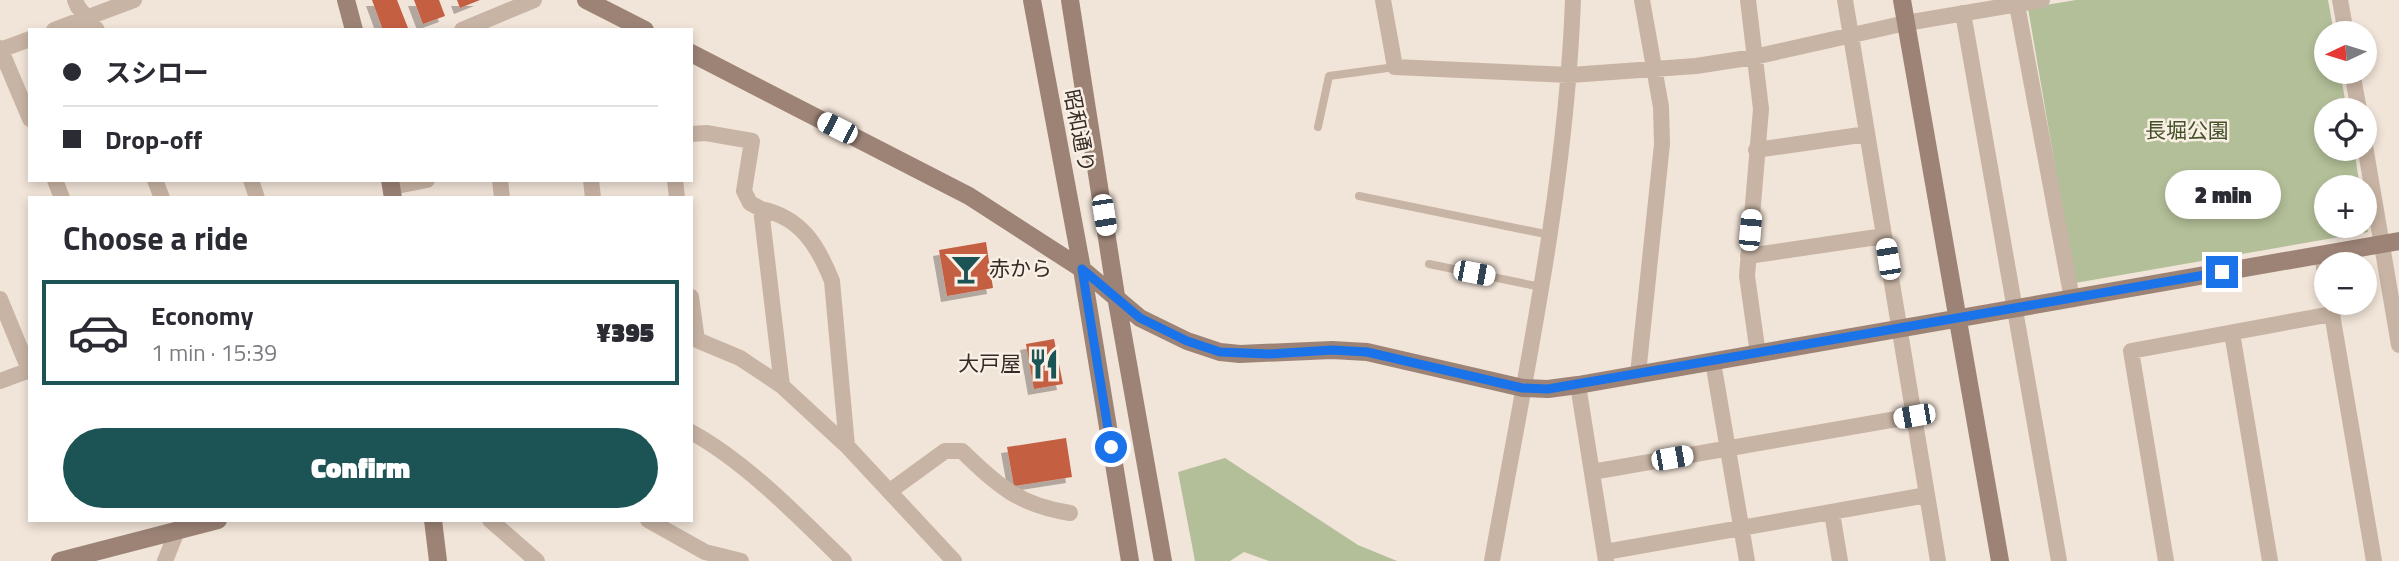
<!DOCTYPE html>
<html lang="en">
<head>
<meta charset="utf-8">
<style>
  body { margin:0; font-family:"Titillium Web","Noto Sans JP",sans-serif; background:#f2f2f3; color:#2b2b33; height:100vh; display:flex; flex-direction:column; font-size:26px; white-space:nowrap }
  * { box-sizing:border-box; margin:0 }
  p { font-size:23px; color:#7c7c81 }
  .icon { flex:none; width:38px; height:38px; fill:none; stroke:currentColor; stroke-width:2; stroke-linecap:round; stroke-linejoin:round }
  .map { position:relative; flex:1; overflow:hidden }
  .side { position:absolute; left:28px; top:196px; width:665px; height:326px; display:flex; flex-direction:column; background:#fff; border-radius:0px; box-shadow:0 4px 10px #0003 }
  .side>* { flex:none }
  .banner { position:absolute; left:28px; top:28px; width:665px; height:154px; border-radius:0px; box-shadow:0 4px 10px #0003; display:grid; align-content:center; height:154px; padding:0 35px; background:#fff }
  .needle { width:46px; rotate:266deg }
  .tools { position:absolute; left:2314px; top:21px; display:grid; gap:14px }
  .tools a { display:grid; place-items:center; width:63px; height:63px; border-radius:50%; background:#fff; box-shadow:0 4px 10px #0003; font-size:35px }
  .end { position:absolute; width:32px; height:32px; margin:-16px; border:9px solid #1a73e8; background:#fff; box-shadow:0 0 0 4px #fff }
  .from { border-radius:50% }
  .bubble { position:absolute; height:49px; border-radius:24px; background:#fff; box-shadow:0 4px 10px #0003; font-size:23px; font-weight:800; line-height:49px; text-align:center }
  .car { position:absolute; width:21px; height:42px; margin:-21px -10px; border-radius:9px; box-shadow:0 0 5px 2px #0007; background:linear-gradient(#fff 24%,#345 0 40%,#fff 0 76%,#345 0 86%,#fff 0) }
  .banner b { display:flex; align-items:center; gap:24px; height:66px; font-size:26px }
  .banner b+b { border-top:2px solid #e1e1e2 }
  .banner i { width:18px; height:18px; background:#2b2b33 }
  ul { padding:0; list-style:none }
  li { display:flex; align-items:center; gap:21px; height:105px; margin:0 14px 10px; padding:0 21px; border:4px solid transparent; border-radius:0px }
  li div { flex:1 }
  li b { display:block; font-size:26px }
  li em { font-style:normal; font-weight:800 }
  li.current { border-color:#1c5355 }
  li>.icon { width:63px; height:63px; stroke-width:1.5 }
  h2 { padding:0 35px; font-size:32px; line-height:84px }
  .cta { display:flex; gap:14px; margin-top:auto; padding:14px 35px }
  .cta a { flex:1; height:80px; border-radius:42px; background:#1c5355; color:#fff; font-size:28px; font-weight:800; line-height:80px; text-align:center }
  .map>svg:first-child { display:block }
  .green { fill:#b3bf98 }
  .building { fill:#c55e42; filter:url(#shadow) }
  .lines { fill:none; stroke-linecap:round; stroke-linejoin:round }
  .lane { stroke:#c8b4a4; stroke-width:8 }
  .street { stroke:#c8b4a4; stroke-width:16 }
  .secondary { stroke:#9c8376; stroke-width:18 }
  .route { stroke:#1a73e8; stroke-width:9 }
  .labels { text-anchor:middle; stroke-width:5; stroke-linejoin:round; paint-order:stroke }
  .street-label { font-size:21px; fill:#342a26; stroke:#f9efe4 }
  .park-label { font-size:21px; fill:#44522a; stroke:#f9efe4 }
  .poi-label { font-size:21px; fill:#342a26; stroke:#f9efe4; text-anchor:start }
</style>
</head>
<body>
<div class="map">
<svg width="2399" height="561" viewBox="0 0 2399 561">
  <defs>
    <filter id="shadow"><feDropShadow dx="-6" dy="6" stdDeviation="0" flood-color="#0004"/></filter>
  </defs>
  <rect width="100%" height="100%" fill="#f1e4d8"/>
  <path class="green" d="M2076 0H2328L2334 33H2326V72H2340L2347 110H2326V149H2354L2360 187H2326V226H2364V212L2368 232 2075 283 2028 8Z
    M1225 458 1358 545 1397 561H1269L1244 552 1230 561H1195L1178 472Z"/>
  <path class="building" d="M372 0H397L408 28 383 30Z
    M414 0H439L445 16 423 24Z
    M457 0H480L460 8Z
    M986 242 993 288 947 296 939 250Z
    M1054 339 1063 384 1034 389 1026 344Z
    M1066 438 1072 477 1014 486 1007 447Z"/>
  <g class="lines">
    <path class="lane" d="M1318 127 1329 76 1395 67
      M1359 196 1550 235
      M1429 264 1541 287"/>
    <path class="street" d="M75 0 78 7 97 30
      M1383 0 1395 67 1570 75 1696 66 1754 57 1906 23 2042 0
      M1748 0 1761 109 1747 276 1758 354
      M1845 0 1938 561
      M2340 0 2346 33
      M2017 5 2072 299
      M1963 13 2059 561
      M54 30 134 0
      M462 30 534 0
      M0 48 30 119
      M0 50 30 39
      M2352 72 2359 110
      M691 134 706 133 752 141 744 191 750 203 761 209 782 386
      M2364 140 2399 345
      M1756 150 1867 134
      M55 180 62 198
      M155 180 162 198
      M251 180 257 198
      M500 180 502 198
      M591 180 593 198
      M675 180 677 198
      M392 187 427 180
      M761 209C801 217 818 246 832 281L847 446
      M2322 255 2326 279
      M1748 256 1884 236
      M691 297 697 340
      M0 299 30 372
      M2232 333 2270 561
      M697 340 740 358 782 386 847 446 954 561
      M1713 362 1747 561
      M1638 374 1662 144 1661 107 1642 0
      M0 381 30 370
      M1578 385 1606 561
      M691 432C746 462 799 517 844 561
      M1592 472 1914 416
      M890 491 945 451H962C998 486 1019 505 1070 513
      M1832 513 1840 561
      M490 520 537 561
      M648 520 705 552 741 561
      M1605 552 1927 495
      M165 561 177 531
      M1492 561C1525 375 1566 189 1573 0
      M2166 561 2131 351 2332 314 2374 561"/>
    <path class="secondary" d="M346 0 354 30
      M586 0 645 30
      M1032 0 1082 269 1130 561
      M1070 0 1116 296 1163 561
      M1902 0 2000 561
      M691 53 969 196 1082 269 1140 318 1187 341 1220 352 1240 354 1332 350 1367 352 1523 388 1548 389 1578 385 2399 241
      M390 180 393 198
      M433 520 438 561
      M60 561 218 520"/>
  </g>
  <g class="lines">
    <path class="route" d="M1111 447 1082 269 1140 318 1187 341 1220 352 1269 354 1332 350 1367 352 1522 388 1548 389 2222 272"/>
  </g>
  <defs>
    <g id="bar-bare" transform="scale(2.415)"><path d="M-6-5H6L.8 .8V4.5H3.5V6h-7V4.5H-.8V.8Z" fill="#1c5355" stroke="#f9efe4" stroke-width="2.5" paint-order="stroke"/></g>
    <g id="restaurant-bare" transform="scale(2.415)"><path d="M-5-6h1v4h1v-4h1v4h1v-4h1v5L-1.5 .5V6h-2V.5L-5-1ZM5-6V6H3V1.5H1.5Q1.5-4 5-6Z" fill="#1c5355" stroke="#f9efe4" stroke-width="2.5" paint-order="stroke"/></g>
  </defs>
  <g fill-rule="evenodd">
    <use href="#bar-bare" x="966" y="269"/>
    <use href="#restaurant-bare" x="1044" y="364"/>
  </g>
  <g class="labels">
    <g class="street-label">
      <text transform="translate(1079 131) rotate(79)" y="7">昭和通り</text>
    </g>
    <g class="park-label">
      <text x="2187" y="138">長堀公園</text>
    </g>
    <g class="poi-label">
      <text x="989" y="276">赤から</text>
      <text x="1021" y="371" text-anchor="end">大戸屋</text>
    </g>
  </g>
</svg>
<div class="tools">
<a><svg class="needle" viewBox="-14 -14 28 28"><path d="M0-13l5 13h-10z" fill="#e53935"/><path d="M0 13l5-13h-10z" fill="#7c7c81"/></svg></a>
<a><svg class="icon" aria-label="locate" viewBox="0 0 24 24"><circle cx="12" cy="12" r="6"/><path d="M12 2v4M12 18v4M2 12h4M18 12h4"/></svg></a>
<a>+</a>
<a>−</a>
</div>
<i class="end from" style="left:1111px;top:447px"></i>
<i class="end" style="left:2222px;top:272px"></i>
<div class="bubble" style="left:2165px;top:170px;width:116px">2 min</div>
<i class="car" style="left:837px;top:128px;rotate:297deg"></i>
<i class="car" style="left:1104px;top:215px;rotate:171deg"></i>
<i class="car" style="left:1750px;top:230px;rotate:5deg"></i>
<i class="car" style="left:1888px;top:259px;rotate:351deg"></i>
<i class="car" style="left:1474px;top:273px;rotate:101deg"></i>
<i class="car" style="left:1914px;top:416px;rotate:260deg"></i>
<i class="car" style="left:1672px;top:458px;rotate:80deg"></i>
<div class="banner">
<b><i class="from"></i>スシロー</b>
<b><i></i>Drop-off</b>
</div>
<section class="side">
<h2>Choose a ride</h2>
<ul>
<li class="current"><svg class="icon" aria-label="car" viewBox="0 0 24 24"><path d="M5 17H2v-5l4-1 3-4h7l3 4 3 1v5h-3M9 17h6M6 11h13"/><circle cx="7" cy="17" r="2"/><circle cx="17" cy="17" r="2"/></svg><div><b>Economy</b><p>1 min · 15:39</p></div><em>¥395</em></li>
</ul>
<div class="cta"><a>Confirm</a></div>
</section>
</div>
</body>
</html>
